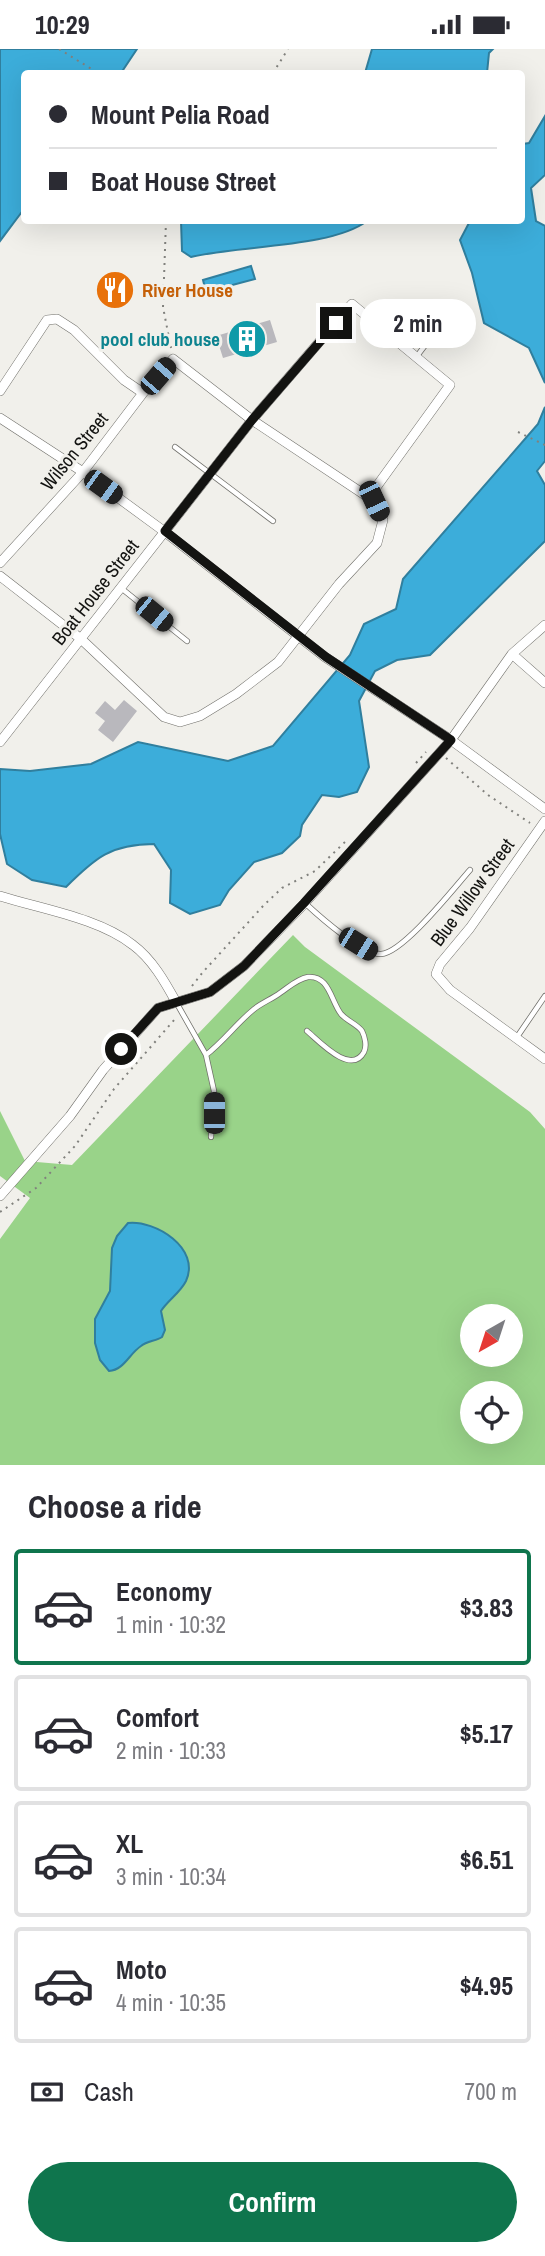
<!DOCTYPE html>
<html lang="en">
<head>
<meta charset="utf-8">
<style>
  body { margin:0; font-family:"Archivo Narrow",sans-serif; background:#f2f2f3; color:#2b2b33; height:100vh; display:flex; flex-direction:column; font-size:26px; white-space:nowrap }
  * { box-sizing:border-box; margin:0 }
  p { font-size:23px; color:#7c7c81 }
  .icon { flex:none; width:38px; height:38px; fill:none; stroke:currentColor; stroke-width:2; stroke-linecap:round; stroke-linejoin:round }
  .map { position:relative; height:1416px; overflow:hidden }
  .side { display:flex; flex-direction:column; background:#fff; flex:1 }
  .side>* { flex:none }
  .banner { position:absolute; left:21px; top:21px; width:504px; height:154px; border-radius:7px; box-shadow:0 7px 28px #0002; display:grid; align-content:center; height:154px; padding:0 28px; background:#fff }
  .needle { width:46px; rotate:219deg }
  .buttons { position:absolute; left:460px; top:1255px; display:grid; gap:14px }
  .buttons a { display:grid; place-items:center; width:63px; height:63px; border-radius:50%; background:#fff; box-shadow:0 7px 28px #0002; font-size:35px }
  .end { position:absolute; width:32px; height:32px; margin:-16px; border:9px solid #131311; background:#fff; box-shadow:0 0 0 4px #fff }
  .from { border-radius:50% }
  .bubble { position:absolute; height:49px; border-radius:24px; background:#fff; box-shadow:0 7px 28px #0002; font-size:23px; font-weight:800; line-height:49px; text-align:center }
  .car { position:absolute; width:21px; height:42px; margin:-21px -10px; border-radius:9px; box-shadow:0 0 5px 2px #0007; background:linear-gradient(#222 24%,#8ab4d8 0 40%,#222 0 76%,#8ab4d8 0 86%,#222 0) }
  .banner b { display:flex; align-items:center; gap:24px; height:66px; font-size:26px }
  .banner b+b { border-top:2px solid #e1e1e2 }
  .banner i { width:18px; height:18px; background:#2b2b33 }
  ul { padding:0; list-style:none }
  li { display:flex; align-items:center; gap:21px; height:116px; margin:0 14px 10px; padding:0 14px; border:4px solid #e1e1e2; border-radius:7px }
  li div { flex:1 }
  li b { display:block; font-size:26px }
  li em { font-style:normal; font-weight:800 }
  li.current { border-color:#0f754d }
  li>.icon { width:63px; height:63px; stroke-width:1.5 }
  h2 { padding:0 28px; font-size:32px; line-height:84px }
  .pay { display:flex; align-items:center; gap:18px; height:77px; padding:0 28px; font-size:26px }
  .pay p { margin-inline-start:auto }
  .button { display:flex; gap:14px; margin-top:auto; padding:14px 28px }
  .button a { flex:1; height:80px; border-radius:42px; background:#0f754d; color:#fff; font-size:28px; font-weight:800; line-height:80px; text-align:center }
  .status { display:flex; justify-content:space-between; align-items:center; height:49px; padding:0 35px; background:#fff; direction:ltr }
  .status svg { height:19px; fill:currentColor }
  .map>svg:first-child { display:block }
  .green { fill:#99d389; fill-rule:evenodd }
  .water { fill:#3cadda; stroke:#307f9e; stroke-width:2 }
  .building { fill:#b9b8bd }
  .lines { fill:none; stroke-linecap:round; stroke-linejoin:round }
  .service-casing { stroke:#71706b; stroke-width:6 }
  .minor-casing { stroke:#71706b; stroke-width:10 }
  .path { stroke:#81817d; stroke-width:2; stroke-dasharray:2 5; stroke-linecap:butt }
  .service { stroke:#fff; stroke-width:4.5 }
  .minor { stroke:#fff; stroke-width:9 }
  .route { stroke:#131311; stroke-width:9 }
  .labels { text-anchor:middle; stroke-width:6; stroke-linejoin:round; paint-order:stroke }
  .food-label { font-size:19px; font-weight:bold; fill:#c56008; stroke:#f1f0eb; text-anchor:start }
  .culture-label { font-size:19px; font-weight:bold; fill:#0d838f; stroke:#f1f0eb; text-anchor:end }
  .street-label { font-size:19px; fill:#131311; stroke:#f1f0eb }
</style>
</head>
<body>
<div class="status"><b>10:29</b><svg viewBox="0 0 49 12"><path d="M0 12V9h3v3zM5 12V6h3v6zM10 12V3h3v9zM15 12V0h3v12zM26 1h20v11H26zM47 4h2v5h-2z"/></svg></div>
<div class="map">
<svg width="545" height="1416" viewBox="0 0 545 1416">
  <rect width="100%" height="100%" fill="#f1f0eb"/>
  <path class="green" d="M293 886 305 898 530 1063 545 1080V1416H0V1190L30 1149 0 1127V1062L25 1112 72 1116ZM472 1267H511V1306H472ZM472 1344H511V1382H472Z"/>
  <path class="water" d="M0 0H137L121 24H24V160L0 192Z
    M372 0H493L489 4 487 24H365Z
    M545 67V126L531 139 536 172 545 177V334L529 299 484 274 472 224 460 191 470 172H522V95L529 94Z
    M181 172H367C331 199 239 196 191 208L182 202Z
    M251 217 255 230 206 243 203 231Z
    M545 358V412L537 422 545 436V492L430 606 397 611 375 622 359 652 369 718 357 743 339 748 322 746 302 776 300 787 282 804 254 813 229 841 220 856 190 865 170 854 171 821 154 795C111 795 95 809 66 838L32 831 7 815 0 785V720L30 722 91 715 138 693 228 712 273 697 350 606 364 575 396 560 403 530 538 375Z
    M128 1174C155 1171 201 1199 186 1232 180 1244 168 1251 161 1262L165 1281 162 1288C156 1292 147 1292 141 1297 129 1305 124 1321 109 1322L100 1311 95 1294V1270L110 1242 112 1199 117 1187Z"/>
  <path class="building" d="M270 271 277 293 223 309 216 287Z
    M124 651 137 662 113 693 98 681 105 672 95 664 105 652 115 661Z"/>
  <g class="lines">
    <g class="service-casing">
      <path id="service" d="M389 286 409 270 423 267 429 273 433 286 417 307
        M175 398 273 472
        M121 539 187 592
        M306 855C320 868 363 906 381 905 403 904 454 839 470 821
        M176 953 206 1006 214 1042 211 1088
        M517 988 545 947
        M206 1006C224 992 236 975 253 961 261 954 272 950 280 944 289 938 297 930 308 928 329 926 331 952 341 965 347 972 357 975 362 982 365 988 367 997 364 1003 351 1027 319 992 307 982"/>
    </g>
    <g class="minor-casing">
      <path id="minor" d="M0 342 47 271 57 270 74 281 124 331 143 344
        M0 369 83 423 165 483 325 608 451 691 545 760
        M0 514 83 423 143 344 173 310 252 371 374 452 383 471 377 494 339 535 278 613 236 645 200 667 180 673 164 668 81 590 0 527
        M512 605 545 634
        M0 693 252 371 352 255 450 336 369 448
        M545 772 470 879 440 915 436 925 450 941 545 1010
        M0 847C41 860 99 869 133 896 152 910 165 933 176 953
        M0 1147 70 1067 103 1021 158 959 210 943 244 917 302 857 451 691 512 605 545 576"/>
    </g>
    <path class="path" d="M59 0 98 24
      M273 24 288 0
      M166 172 163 258 171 299
      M518 383 545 396
      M446 709 488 746 530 774
      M416 714 426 703
      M192 937 203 923 264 856 282 839 315 822 347 791
      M0 1163 36 1139 75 1097 114 1040 175 970"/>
    <use href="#service" class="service"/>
    <use href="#minor" class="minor"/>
  </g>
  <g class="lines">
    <path class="route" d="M121 1000 158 959 210 943 244 917 304 854 451 691 326 608 165 482 252 371 336 274"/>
  </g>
  <defs>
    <g id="restaurant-disc" transform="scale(2.0125)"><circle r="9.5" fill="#e8710a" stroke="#f1f0eb"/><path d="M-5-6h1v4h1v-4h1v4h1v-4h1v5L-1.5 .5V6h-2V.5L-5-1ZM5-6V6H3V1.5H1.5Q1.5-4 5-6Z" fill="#fff"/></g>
    <g id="building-disc" transform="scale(2.0125)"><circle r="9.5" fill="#0f9aa8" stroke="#f1f0eb"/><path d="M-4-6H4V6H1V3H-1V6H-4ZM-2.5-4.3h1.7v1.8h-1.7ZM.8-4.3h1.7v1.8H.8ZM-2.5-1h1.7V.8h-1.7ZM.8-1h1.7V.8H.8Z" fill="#fff"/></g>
  </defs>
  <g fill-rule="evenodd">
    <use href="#restaurant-disc" x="115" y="241"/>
    <use href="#building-disc" x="247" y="290"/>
  </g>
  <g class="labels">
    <g class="food-label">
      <text x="142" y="248">River House</text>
    </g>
    <g class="culture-label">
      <text x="220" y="297">pool club house</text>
    </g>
    <g class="street-label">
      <text transform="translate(74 402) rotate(-51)" y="7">Wilson Street</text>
      <text transform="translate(95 543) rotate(-52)" y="7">Boat House Street</text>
      <text transform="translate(472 843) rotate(-54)" y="7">Blue Willow Street</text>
    </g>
  </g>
</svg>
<div class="buttons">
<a><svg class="needle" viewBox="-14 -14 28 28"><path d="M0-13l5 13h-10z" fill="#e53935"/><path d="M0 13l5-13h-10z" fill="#7c7c81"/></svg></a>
<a><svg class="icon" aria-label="locate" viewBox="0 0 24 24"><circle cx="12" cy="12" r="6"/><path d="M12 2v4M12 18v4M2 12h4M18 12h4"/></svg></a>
</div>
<i class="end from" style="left:121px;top:1000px"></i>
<i class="end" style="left:336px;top:274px"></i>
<div class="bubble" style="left:360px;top:250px;width:116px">2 min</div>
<i class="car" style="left:158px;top:327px;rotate:41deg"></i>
<i class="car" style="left:103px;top:438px;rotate:126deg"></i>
<i class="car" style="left:374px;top:452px;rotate:155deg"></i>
<i class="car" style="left:154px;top:565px;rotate:129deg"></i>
<i class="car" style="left:358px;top:895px;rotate:122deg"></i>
<i class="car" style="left:214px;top:1064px;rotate:0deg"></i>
<div class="banner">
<b><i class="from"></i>Mount Pelia Road</b>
<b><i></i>Boat House Street</b>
</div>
</div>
<section class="side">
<h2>Choose a ride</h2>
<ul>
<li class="current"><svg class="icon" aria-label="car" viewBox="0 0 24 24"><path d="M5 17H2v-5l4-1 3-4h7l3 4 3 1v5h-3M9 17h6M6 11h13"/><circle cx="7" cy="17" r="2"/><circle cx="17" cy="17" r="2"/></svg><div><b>Economy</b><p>1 min · 10:32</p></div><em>$3.83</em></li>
<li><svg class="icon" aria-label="car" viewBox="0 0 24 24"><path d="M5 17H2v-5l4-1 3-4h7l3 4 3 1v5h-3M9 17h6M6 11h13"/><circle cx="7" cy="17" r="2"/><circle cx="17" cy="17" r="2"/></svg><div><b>Comfort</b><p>2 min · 10:33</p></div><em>$5.17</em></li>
<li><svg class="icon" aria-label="car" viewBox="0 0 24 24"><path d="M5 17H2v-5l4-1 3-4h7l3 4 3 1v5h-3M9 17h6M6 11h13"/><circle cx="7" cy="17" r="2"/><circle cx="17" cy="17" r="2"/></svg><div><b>XL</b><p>3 min · 10:34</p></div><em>$6.51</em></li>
<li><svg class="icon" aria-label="car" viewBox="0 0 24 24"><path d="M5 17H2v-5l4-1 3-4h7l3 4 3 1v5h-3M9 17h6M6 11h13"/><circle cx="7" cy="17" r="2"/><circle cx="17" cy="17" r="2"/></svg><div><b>Moto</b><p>4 min · 10:35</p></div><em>$4.95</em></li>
</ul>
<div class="pay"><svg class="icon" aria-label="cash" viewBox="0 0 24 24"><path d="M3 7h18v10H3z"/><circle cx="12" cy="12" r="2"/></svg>Cash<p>700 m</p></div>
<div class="button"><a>Confirm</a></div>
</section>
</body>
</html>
